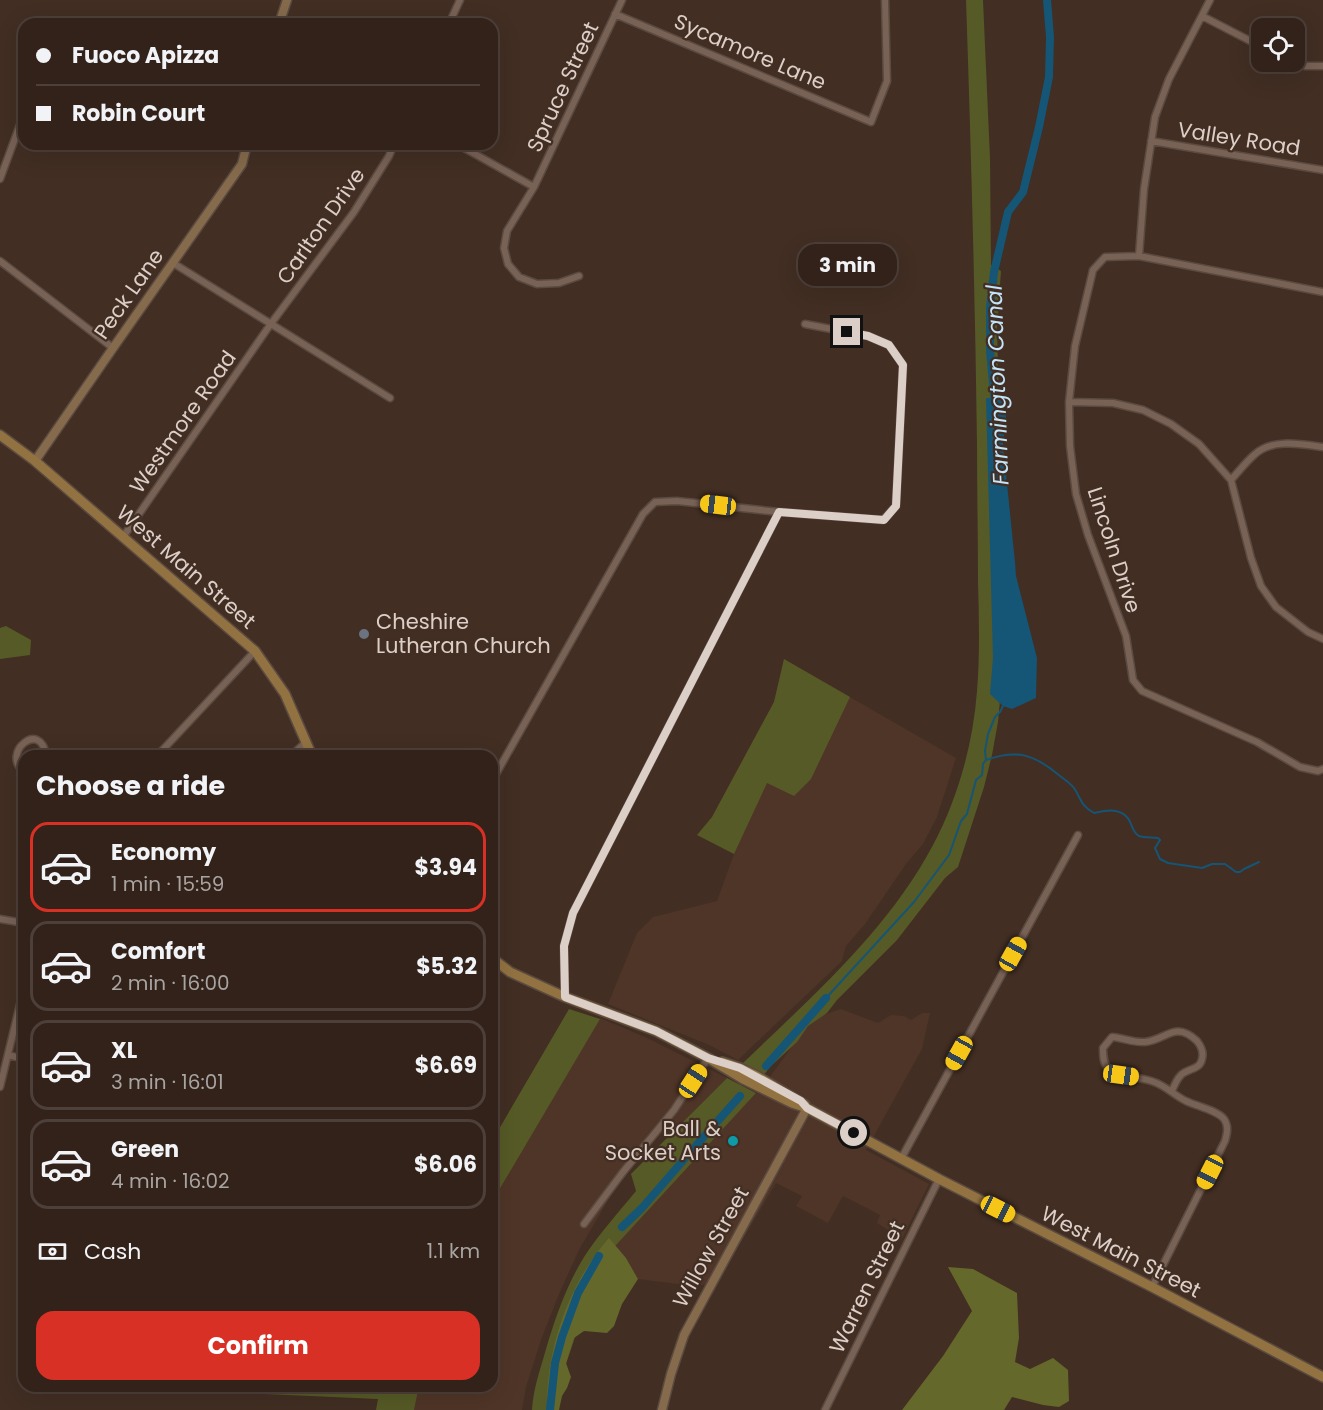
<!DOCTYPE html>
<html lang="en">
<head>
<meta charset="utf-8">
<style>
  body { margin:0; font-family:Poppins,sans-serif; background:#3d2f27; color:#f1f3f6; height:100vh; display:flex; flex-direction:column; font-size:22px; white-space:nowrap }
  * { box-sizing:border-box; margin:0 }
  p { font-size:20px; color:#a8a4a2 }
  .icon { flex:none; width:33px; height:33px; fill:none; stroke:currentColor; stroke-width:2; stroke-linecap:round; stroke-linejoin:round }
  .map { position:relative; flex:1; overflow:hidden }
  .panel { position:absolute; left:18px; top:750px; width:480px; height:642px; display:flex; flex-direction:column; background:#32221a; border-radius:18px; box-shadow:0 6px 24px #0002,0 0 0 2px #4d3f39 }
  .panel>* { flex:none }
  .guide { position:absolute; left:18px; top:18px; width:480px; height:132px; border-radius:18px; box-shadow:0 6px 24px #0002,0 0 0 2px #4d3f39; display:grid; align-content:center; height:132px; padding:0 18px; background:#32221a }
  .buttons { position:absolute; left:1251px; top:18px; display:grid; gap:12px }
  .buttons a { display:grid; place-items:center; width:54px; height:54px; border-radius:12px; background:#32221a; box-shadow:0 6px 24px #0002,0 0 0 2px #4d3f39; font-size:30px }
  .end { position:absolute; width:27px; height:27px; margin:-14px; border:8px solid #dccfc8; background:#111; box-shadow:0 0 0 3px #111 }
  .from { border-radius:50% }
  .bubble { position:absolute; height:42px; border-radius:18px; background:#32221a; box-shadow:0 6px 24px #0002,0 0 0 2px #4d3f39; font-size:20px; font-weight:700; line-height:42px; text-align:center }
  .car { position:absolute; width:18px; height:36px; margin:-18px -9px; border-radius:8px; box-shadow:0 0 4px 2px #0007; background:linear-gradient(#f5c518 24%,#345 0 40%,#f5c518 0 76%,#345 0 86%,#f5c518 0) }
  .guide b { display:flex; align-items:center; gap:21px; height:57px; font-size:22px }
  .guide b+b { border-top:2px solid #4d3f39 }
  .guide i { width:15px; height:15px; background:#f1f3f6 }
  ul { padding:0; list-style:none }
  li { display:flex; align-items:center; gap:18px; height:90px; margin:0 12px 9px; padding:0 6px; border:3px solid #4d3f39; border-radius:18px }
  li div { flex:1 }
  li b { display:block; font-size:22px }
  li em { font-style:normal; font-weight:700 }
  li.current { border-color:#d93025 }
  li>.icon { width:54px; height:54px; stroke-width:1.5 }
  h2 { padding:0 18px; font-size:27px; line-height:72px }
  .pay { display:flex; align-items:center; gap:15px; height:66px; padding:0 18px; font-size:22px }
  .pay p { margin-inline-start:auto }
  .cta { display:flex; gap:12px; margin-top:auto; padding:12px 18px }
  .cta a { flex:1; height:69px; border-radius:18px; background:#d93025; color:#fff; font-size:24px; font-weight:700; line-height:69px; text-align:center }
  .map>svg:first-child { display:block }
  .built { fill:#4f3527 }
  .green { fill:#565a26 }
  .forest { fill:#64682b }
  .water { fill:#155576 }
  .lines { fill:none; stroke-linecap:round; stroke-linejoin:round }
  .stream { stroke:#155576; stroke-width:2 }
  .canal { stroke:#155576; stroke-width:8 }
  .street-casing { stroke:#5a4a40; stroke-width:9 }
  .secondary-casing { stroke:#5a4a40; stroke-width:11 }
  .primary-casing { stroke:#5a4a40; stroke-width:12 }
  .street { stroke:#786155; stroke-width:6 }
  .secondary { stroke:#856a4b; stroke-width:8 }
  .primary { stroke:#927241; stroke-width:9 }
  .route { stroke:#dccfc8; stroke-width:8 }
  .worship-dot { fill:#6b7280; stroke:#422e23; stroke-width:2 }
  .culture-dot { fill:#0f9aa8; stroke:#422e23; stroke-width:2 }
  .labels { text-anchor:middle; stroke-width:4.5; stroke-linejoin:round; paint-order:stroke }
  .street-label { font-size:21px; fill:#dccfc8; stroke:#422e23 }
  .poi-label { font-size:21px; fill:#dccfc8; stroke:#422e23; text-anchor:start }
  .water-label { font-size:22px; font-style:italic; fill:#c3e4f9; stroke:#422e23 }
</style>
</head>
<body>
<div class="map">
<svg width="1323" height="1410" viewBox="0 0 1323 1410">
  <rect width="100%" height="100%" fill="#422e23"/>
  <path class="built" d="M784 659 956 758 937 817 923 844 906 864 865 924 846 946 842 961 738 1060 709 1045 608 1004 637 933 653 917 717 901 734 854 697 835 712 817 774 702Z
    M841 1009 878 1023 891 1015 904 1016 911 1020 922 1013H930L922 1049 866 1150 929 1184 902 1239 877 1223 880 1215 843 1196 828 1223 796 1206 802 1196 776 1183 717 1283 693 1286 638 1279 626 1258 615 1246 756 1093 761 1095 772 1074 812 1019Z
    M600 1018 645 1037 727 1078 672 1133 665 1129 619 1182 580 1248 559 1294 541 1340 526 1387 522 1410H414L419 1386H492V1202Z"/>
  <path class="green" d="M966 0H983L990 158 991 265 1001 271 997 327 1003 559 1001 689 998 722 992 755 984 787 958 867 945 878 897 940 837 1000 827 1013 808 1026 797 1042 771 1066 762 1077 741 1065C810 998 887 932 933 845 958 798 973 744 977 691 980 655 979 618 978 582 978 536 977 490 977 443 975 296 971 148 966 0Z
    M6 626 31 640 30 655 0 659V628Z
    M784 659 850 697 811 779 794 796 767 783 734 854 697 835 712 817 774 702Z
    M569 1009 600 1019 492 1202V1141Z
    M727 1078 756 1093 606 1256 574 1340 563 1373 555 1410H532C533 1391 539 1373 544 1356 554 1321 565 1288 584 1257 599 1234 618 1213 636 1191L631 1174Z
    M248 1386H419L414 1410H376L378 1399 245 1393Z"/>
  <path class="forest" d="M609 1238 626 1258 638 1279 622 1304 614 1326 607 1333 584 1331 574 1338 566 1363 571 1377 567 1388 562 1396 559 1410H547C546 1350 568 1284 609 1238Z
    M948 1267 973 1269 1017 1293 1019 1338 1015 1362 1030 1369 1053 1358 1068 1370 1069 1401 1059 1407 1043 1405 1012 1397 1004 1410H902L943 1356 972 1311Z"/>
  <path class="water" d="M986 398H1001L1007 408 1003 444 1015 562 1016 576 1037 658 1036 698 1012 709 1003 706 990 694 993 658Z"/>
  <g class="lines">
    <path class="stream" d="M986 760C1017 749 1034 754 1060 776 1064 779 1070 783 1074 788 1082 800 1080 805 1094 813 1108 809 1125 808 1131 824 1133 829 1134 833 1139 836 1145 838 1152 837 1158 838L1160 840 1155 848 1160 859 1168 863 1202 868 1212 864H1225L1236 872H1240L1244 869 1259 862
      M826 998 914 902 949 855 961 821 967 814 976 780 982 775 983 764 986 760 985 751 988 734 995 717 1000 712 1003 706"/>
    <path class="canal" d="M995 406 990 350V308L994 272 1008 212 1023 192 1039 127 1049 77 1050 37 1047 0
      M766 1066 826 998
      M622 1227 642 1208 700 1141 740 1096
      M550 1410 555 1363 562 1337 578 1293 599 1256"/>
    <g class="street-casing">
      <path id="street" d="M615 14 871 122 887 81 885 0
        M1202 16 1262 47
        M449 24 460 0
        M1290 62 1305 66H1323
        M1151 141 1323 170
        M457 144 534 187
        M0 179 24 114
        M1139 256 1144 189 1155 117 1169 79 1210 0
        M0 261 113 348
        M173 263 390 398
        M579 276 559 283 537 284 519 277 508 264 504 248 507 231 534 187 622 0
        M1323 292 1139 256 1105 257 1093 270 1075 346 1069 402 1070 446 1076 494 1088 535 1126 636 1133 680 1142 691 1257 742 1300 767 1318 771 1323 769
        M1069 402 1113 403 1143 410 1171 424 1199 444 1231 480 1251 558 1261 586 1276 607 1308 632 1323 639
        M1231 480C1239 471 1246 462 1254 455 1272 438 1301 444 1323 447
        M123 537 270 325 354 212 389 156 394 144
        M157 756 255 651
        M291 756 306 742
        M24 771C0 754 41 718 46 756
        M492 781 643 514 655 502 677 501 779 512 883 520 896 506 903 365 889 345 868 336 805 324
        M0 919 24 923
        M565 997 564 946 573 913 779 512
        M8 1055 24 1059
        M0 1087 24 988
        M901 1159 1078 835
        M584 1224 623 1172 674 1110 708 1058
        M1152 1287 1225 1141C1227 1134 1229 1126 1224 1119 1217 1110 1196 1106 1186 1101 1175 1096 1166 1086 1154 1082 1141 1076 1121 1079 1109 1069 1103 1064 1103 1055 1103 1048L1112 1037C1123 1038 1134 1043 1145 1042 1166 1040 1175 1020 1197 1041 1201 1046 1204 1052 1202 1059 1200 1070 1188 1068 1181 1075 1177 1079 1174 1086 1172 1091
        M825 1410 939 1179"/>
    </g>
    <g class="secondary-casing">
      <path id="secondary" d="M279 24 287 0
        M35 461 113 348 242 164 247 144
        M662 1410 671 1374 684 1335 807 1108"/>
    </g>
    <g class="primary-casing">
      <path id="primary" d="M0 435 35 461 255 651 285 694 312 756
        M492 958 510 972 565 997 656 1031 708 1058 743 1079 792 1103 807 1108 939 1179 1152 1287 1323 1377
        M722 1062 740 1068 757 1076 805 1105"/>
    </g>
    <use href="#street" class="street"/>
    <use href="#secondary" class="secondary"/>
    <use href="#primary" class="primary"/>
  </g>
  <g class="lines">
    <path class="route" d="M847 332 868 336 889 345 903 365 896 506 884 520 779 512 573 913 564 946 565 997 656 1031 708 1058 740 1068 801 1101 807 1108 854 1133"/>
  </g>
  <circle class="worship-dot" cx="364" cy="634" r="6"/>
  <circle class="culture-dot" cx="733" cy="1141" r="6"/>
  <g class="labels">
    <g class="street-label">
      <text transform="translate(750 52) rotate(23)" y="7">Sycamore Lane</text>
      <text transform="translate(563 87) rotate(-65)" y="7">Spruce Street</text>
      <text transform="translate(1239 139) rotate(9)" y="7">Valley Road</text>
      <text transform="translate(321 226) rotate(-55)" y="7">Carlton Drive</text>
      <text transform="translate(129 294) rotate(-55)" y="7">Peck Lane</text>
      <text transform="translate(183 422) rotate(-55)" y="7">Westmore Road</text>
      <text transform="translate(1114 550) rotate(72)" y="7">Lincoln Drive</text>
      <text transform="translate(186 567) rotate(41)" y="7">West Main Street</text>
      <text transform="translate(711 1247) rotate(-61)" y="7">Willow Street</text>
      <text transform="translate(1121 1252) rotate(27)" y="7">West Main Street</text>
      <text transform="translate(867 1287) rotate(-64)" y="7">Warren Street</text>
    </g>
    <g class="poi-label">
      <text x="376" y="629">Cheshire<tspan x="376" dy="24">Lutheran Church</tspan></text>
      <text x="721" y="1136" text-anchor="end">Ball &amp;<tspan x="721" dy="24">Socket Arts</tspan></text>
    </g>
    <g class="water-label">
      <text transform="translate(997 385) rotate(-92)" y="8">Farmington Canal</text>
    </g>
  </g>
</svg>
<div class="buttons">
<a><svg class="icon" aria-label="locate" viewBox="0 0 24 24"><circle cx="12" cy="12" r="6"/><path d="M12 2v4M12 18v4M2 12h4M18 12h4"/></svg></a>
</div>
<i class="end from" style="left:854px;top:1133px"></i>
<i class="end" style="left:847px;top:332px"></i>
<div class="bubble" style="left:798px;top:244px;width:99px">3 min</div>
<i class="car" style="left:718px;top:505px;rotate:277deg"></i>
<i class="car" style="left:1013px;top:954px;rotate:29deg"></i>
<i class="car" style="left:959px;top:1053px;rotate:209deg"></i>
<i class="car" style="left:1121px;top:1075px;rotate:98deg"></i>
<i class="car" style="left:693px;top:1081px;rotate:33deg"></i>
<i class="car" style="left:1210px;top:1172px;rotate:207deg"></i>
<i class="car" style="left:998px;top:1209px;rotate:117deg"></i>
<div class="guide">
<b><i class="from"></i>Fuoco Apizza</b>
<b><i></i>Robin Court</b>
</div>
<section class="panel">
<h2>Choose a ride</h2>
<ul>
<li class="current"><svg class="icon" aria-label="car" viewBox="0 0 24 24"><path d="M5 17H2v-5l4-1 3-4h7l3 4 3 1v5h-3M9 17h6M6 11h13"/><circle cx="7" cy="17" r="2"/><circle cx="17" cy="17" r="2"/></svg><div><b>Economy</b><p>1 min · 15:59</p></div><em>$3.94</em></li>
<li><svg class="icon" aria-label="car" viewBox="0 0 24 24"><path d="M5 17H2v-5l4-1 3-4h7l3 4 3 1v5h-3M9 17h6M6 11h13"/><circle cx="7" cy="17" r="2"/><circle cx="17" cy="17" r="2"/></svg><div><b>Comfort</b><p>2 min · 16:00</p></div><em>$5.32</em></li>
<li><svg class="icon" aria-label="car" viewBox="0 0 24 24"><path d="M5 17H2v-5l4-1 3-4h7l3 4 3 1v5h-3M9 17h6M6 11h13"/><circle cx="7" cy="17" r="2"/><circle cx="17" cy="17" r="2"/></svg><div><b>XL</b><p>3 min · 16:01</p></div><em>$6.69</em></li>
<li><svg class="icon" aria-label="car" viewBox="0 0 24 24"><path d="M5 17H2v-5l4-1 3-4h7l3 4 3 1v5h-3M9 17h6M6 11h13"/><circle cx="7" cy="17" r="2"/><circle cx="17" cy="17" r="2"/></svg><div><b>Green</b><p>4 min · 16:02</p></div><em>$6.06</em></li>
</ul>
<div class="pay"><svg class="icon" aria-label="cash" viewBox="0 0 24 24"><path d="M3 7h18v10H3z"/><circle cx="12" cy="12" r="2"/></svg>Cash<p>1.1 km</p></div>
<div class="cta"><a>Confirm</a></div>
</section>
</div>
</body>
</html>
